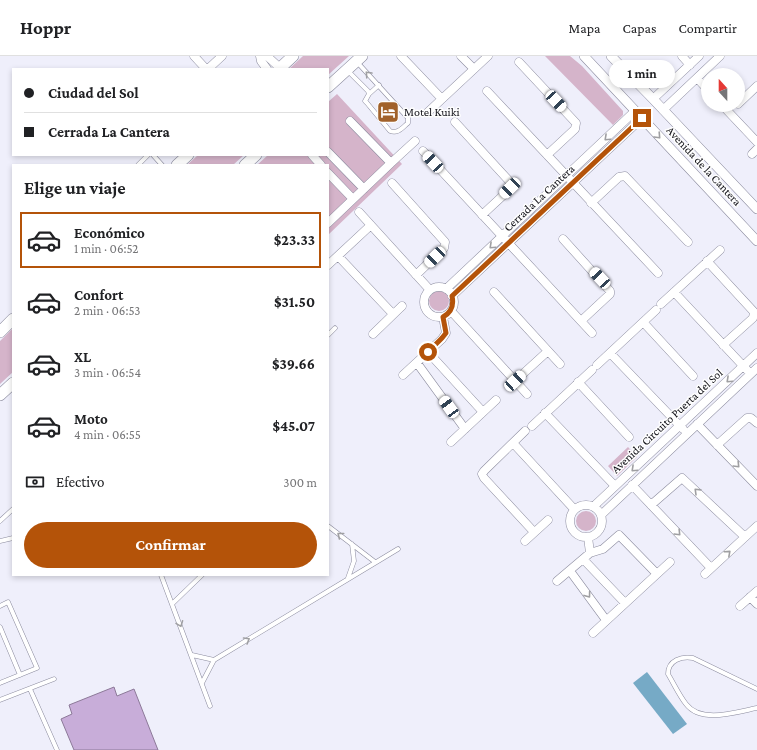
<!DOCTYPE html>
<html lang="es">
<head>
<meta charset="utf-8">
<style>
  body { margin:0; font-family:"Crimson Pro",serif; background:#f2f2f2; color:#202124; height:100vh; display:flex; flex-direction:column; font-size:15px; white-space:nowrap }
  * { box-sizing:border-box; margin:0 }
  p { font-size:13px; color:#757577 }
  .icon { flex:none; width:22px; height:22px; fill:none; stroke:currentColor; stroke-width:2; stroke-linecap:round; stroke-linejoin:round }
  .map { position:relative; flex:1; overflow:hidden }
  .sheet { position:absolute; left:12px; top:108px; width:317px; height:412px; display:flex; flex-direction:column; background:#fff; border-radius:0px; box-shadow:0 2px 6px #0003 }
  .sheet>* { flex:none }
  .guide { position:absolute; left:12px; top:12px; width:317px; height:88px; border-radius:0px; box-shadow:0 2px 6px #0003; display:grid; align-content:center; height:88px; padding:0 12px; background:#fff }
  .needle { width:26px; rotate:339deg }
  .buttons { position:absolute; left:701px; top:12px; display:grid; gap:8px }
  .buttons a { display:grid; place-items:center; width:44px; height:44px; border-radius:50%; background:#fff; box-shadow:0 2px 6px #0003; font-size:20px }
  .end { position:absolute; width:18px; height:18px; margin:-9px; border:5px solid #b45309; background:#fff; box-shadow:0 0 0 2px #fff }
  .from { border-radius:50% }
  .bubble { position:absolute; height:28px; border-radius:14px; background:#fff; box-shadow:0 2px 6px #0003; font-size:13px; font-weight:700; line-height:28px; text-align:center }
  .car { position:absolute; width:12px; height:24px; margin:-12px -6px; border-radius:5px; box-shadow:0 0 3px 1px #0007; background:linear-gradient(#fff 24%,#345 0 40%,#fff 0 76%,#345 0 86%,#fff 0) }
  .guide b { display:flex; align-items:center; gap:14px; height:38px; font-size:15px }
  .guide b+b { border-top:1px solid #e0e0e0 }
  .guide i { width:10px; height:10px; background:#202124 }
  ul { padding:0; list-style:none }
  li { display:flex; align-items:center; gap:12px; height:56px; margin:0 8px 6px; padding:0 4px; border:2px solid transparent; border-radius:0px }
  li div { flex:1 }
  li b { display:block; font-size:15px }
  li em { font-style:normal; font-weight:700 }
  li.on { border-color:#b45309 }
  li>.icon { width:36px; height:36px; stroke-width:1.5 }
  h2 { padding:0 12px; font-size:18px; line-height:48px }
  .pay { display:flex; align-items:center; gap:10px; height:44px; padding:0 12px; font-size:15px }
  .pay p { margin-inline-start:auto }
  .action { display:flex; gap:8px; margin-top:auto; padding:8px 12px }
  .action a { flex:1; height:46px; border-radius:24px; background:#b45309; color:#fff; font-size:16px; font-weight:700; line-height:46px; text-align:center }
  header { display:flex; align-items:center; gap:24px; box-sizing:border-box; height:56px; padding:0 20px; background:#fff; border-bottom:1px solid #e0e0e0 }
  header strong { font-size:19px }
  nav { display:flex; gap:22px; margin-inline-start:auto; font-size:14px }
  .map>svg:first-child { display:block }
  .green { fill:#d5b4ca }
  .water { fill:#76aac6 }
  .building { fill:#c8add9; stroke:#8c7998 }
  .lines { fill:none; stroke-linecap:round; stroke-linejoin:round }
  .service-casing { stroke:#8b8b9e; stroke-width:5 }
  .minor-casing { stroke:#8b8b9e; stroke-width:9 }
  .tertiary-casing { stroke:#8b8b9e; stroke-width:10 }
  .secondary-casing { stroke:#8b8b9e; stroke-width:12 }
  .service { stroke:#fff; stroke-width:4 }
  .minor { stroke:#fff; stroke-width:8 }
  .tertiary { stroke:#fff; stroke-width:9 }
  .secondary { stroke:#fff; stroke-width:11 }
  .oneway { stroke:#9f9fa2 }
  .route { stroke:#b45309; stroke-width:5 }
  .labels { text-anchor:middle; stroke-width:3; stroke-linejoin:round; paint-order:stroke }
  .poi-label { font-size:12px; fill:#101017; stroke:#fefefe; text-anchor:start }
  .street-label { font-size:12px; fill:#101017; stroke:#fefefe }
</style>
</head>
<body>
<header>
<strong>Hoppr</strong>
<nav><a>Mapa</a><a>Capas</a><a>Compartir</a></nav>
</header>
<div class="map">
<svg width="757" height="694" viewBox="0 0 757 694">
  <rect width="100%" height="100%" fill="#efeffb"/>
  <path class="green" d="M303 0H349L328 19V13H289Z
    M545 0H570L582 10 623 55V59L613 69Z
    M337 38 402 108 328 179V109H257L268 99H328V46Z
    M198 99H244L233 109H187Z
    M429 245a10 10 0 1 1 20 0a10 10 0 1 1-20 0Z
    M13 272V316L0 328V285Z
    M628 391 637 401 617 420 608 410Z
    M576 465a10 10 0 1 1 20 0a10 10 0 1 1-20 0Z"/>
  <path class="water" d="M647 616 687 668 673 678 633 627Z"/>
  <path class="building" d="M114 631 117 640 134 633 158 694H74L61 663 72 658 69 649Z"/>
  <g class="lines">
    <g class="service-casing">
      <path id="service" d="M347 14 368 35 369 38 365 45 367 47 390 75C398 78 402 72 408 67V62L357 6
        M369 38 379 29
        M153 99 162 109
        M138 109 148 99
        M328 279 335 272
        M0 465 13 453
        M328 470 375 506
        M0 485 13 482
        M161 519 210 650
        M348 522 354 505 352 488
        M172 548 202 519
        M0 550 8 546 37 612 0 627
        M0 571 20 619
        M192 599 214 604
        M202 627 214 604 398 493
        M30 633 57 694
        M757 633 693 602C682 600 668 604 668 618 674 628 679 639 686 648 701 668 736 656 757 652
        M0 644 54 623"/>
    </g>
    <g class="minor-casing">
      <path id="minor" d="M194 0 206 13
        M260 0 261 5 267 13
        M267 0 280 12
        M401 0 442 43
        M461 0 474 13
        M682 0 690 9
        M519 6 576 67 575 73 547 99
        M208 13 222 0
        M697 22 708 34
        M487 35 658 217
        M653 43 699 0
        M738 48 757 30
        M722 49 757 86
        M663 54 720 0
        M428 56 488 0
        M455 66 511 127 510 133 482 159
        M423 95 592 277
        M328 96 364 133
        M752 98 757 93
        M312 99 321 109
        M391 107 415 85
        M328 117 353 143
        M392 127 445 186 444 192 416 219
        M591 147 619 121 625 120 688 186
        M359 156 430 234
        M328 167 391 107 350 65
        M563 183 610 235V238L581 265
        M338 200 393 258
        M707 205 754 256 753 262 723 289
        M328 209 371 169
        M424 246a15 15 0 1 1 30 0a15 15 0 1 1-30 0Z
        M446 233 635 55
        M494 236 560 308
        M674 236 747 314
        M452 240 642 62
        M661 248 720 194
        M451 255 527 338
        M643 266 693 320
        M373 278 402 250
        M428 296 483 356
        M610 297 683 373
        M417 307 465 373
        M597 309 656 254
        M403 319 442 283 446 277 443 261
        M515 325 548 295
        M578 326 629 381
        M545 357 615 430
        M697 368 757 430
        M532 370 592 314
        M525 375 484 415 482 418 484 422 534 476
        M451 386 496 344
        M513 387 574 453
        M717 389 747 362H751L757 367
        M632 429 711 512
        M570 465a16 16 0 1 1 32 0a16 16 0 1 1-32 0Z
        M651 449 682 422 745 481
        M594 450 757 297
        M601 459 757 312
        M588 481 590 497
        M525 485 548 464
        M583 503 625 547
        M570 515 606 564
        M705 518 757 470
        M557 525 590 497 603 493 619 479 657 518
        M750 541 757 548
        M740 550 757 535
        M593 577 670 506"/>
    </g>
    <g class="tertiary-casing">
      <path id="tertiary" d="M584 0 757 185
        M611 0 653 43 757 153"/>
    </g>
    <g class="secondary-casing">
      <path id="secondary" d="M279 13 293 0
        M328 31 362 0
        M177 109 188 99
        M245 109 256 99
        M0 276 13 263
        M0 339 13 327"/>
    </g>
    <use href="#service" class="service"/>
    <use href="#minor" class="minor"/>
    <use href="#tertiary" class="tertiary"/>
    <use href="#secondary" class="secondary"/>
  </g>
  <defs><path id="oneway-chevron" d="M-2-3.5L2.5 0L-2 3.5" fill="none" stroke-width="1.6" stroke-linecap="round" stroke-linejoin="round"/></defs>
  <g class="oneway">
    <use href="#oneway-chevron" transform="translate(368 18) rotate(-133)"/>
    <use href="#oneway-chevron" transform="translate(658 80) rotate(47)"/>
    <use href="#oneway-chevron" transform="translate(607 82) rotate(137)"/>
    <use href="#oneway-chevron" transform="translate(492 190) rotate(137)"/>
    <use href="#oneway-chevron" transform="translate(729 324) rotate(137)"/>
    <use href="#oneway-chevron" transform="translate(737 409) rotate(46)"/>
    <use href="#oneway-chevron" transform="translate(634 413) rotate(137)"/>
    <use href="#oneway-chevron" transform="translate(697 435) rotate(-136)"/>
    <use href="#oneway-chevron" transform="translate(678 477) rotate(46)"/>
    <use href="#oneway-chevron" transform="translate(340 479) rotate(-142)"/>
    <use href="#oneway-chevron" transform="translate(728 497) rotate(-42)"/>
    <use href="#oneway-chevron" transform="translate(588 539) rotate(54)"/>
    <use href="#oneway-chevron" transform="translate(180 568) rotate(69)"/>
    <use href="#oneway-chevron" transform="translate(247 584) rotate(-31)"/>
  </g>
  <g class="lines">
    <path class="route" d="M428 296 442 282 446 277 443 261C452 256 454 249 452 240L642 62"/>
  </g>
  <defs>
    <g id="hotel-square" transform="scale(1.15)"><rect x="-9" y="-9" width="18" height="18" rx="4" fill="#a1612a" stroke="#fefefe"/><path d="M-6-4.5h1.5V1H6V5H4.5V3h-9V5H-6ZM-4 0a1.8 1.8 0 1 1 3.6 0ZM.5 0V-2.5h3Q6-2.5 6 0Z" fill="#fff"/></g>
  </defs>
  <g fill-rule="evenodd">
    <use href="#hotel-square" x="388" y="56"/>
  </g>
  <g class="labels">
    <g class="poi-label">
      <text x="404" y="60">Motel Kuiki</text>
    </g>
    <g class="street-label">
      <text transform="translate(704 110) rotate(47)" y="4">Avenida de la Cantera</text>
      <text transform="translate(539 142) rotate(-43)" y="4">Cerrada La Cantera</text>
      <text transform="translate(667 365) rotate(-43)" y="4">Avenida Circuito Puerta del Sol</text>
    </g>
  </g>
</svg>
<div class="buttons">
<a><svg class="needle" viewBox="-14 -14 28 28"><path d="M0-13l5 13h-10z" fill="#e53935"/><path d="M0 13l5-13h-10z" fill="#757577"/></svg></a>
</div>
<i class="end from" style="left:428px;top:296px"></i>
<i class="end" style="left:642px;top:62px"></i>
<div class="bubble" style="left:609px;top:4px;width:66px">1 min</div>
<i class="car" style="left:556px;top:45px;rotate:137deg"></i>
<i class="car" style="left:433px;top:106px;rotate:317deg"></i>
<i class="car" style="left:510px;top:132px;rotate:226deg"></i>
<i class="car" style="left:435px;top:201px;rotate:226deg"></i>
<i class="car" style="left:600px;top:222px;rotate:317deg"></i>
<i class="car" style="left:515px;top:325px;rotate:47deg"></i>
<i class="car" style="left:449px;top:351px;rotate:324deg"></i>
<div class="guide">
<b><i class="from"></i>Ciudad del Sol</b>
<b><i></i>Cerrada La Cantera</b>
</div>
<section class="sheet">
<h2>Elige un viaje</h2>
<ul>
<li class="on"><svg class="icon" aria-label="car" viewBox="0 0 24 24"><path d="M5 17H2v-5l4-1 3-4h7l3 4 3 1v5h-3M9 17h6M6 11h13"/><circle cx="7" cy="17" r="2"/><circle cx="17" cy="17" r="2"/></svg><div><b>Económico</b><p>1 min · 06:52</p></div><em>$23.33</em></li>
<li><svg class="icon" aria-label="car" viewBox="0 0 24 24"><path d="M5 17H2v-5l4-1 3-4h7l3 4 3 1v5h-3M9 17h6M6 11h13"/><circle cx="7" cy="17" r="2"/><circle cx="17" cy="17" r="2"/></svg><div><b>Confort</b><p>2 min · 06:53</p></div><em>$31.50</em></li>
<li><svg class="icon" aria-label="car" viewBox="0 0 24 24"><path d="M5 17H2v-5l4-1 3-4h7l3 4 3 1v5h-3M9 17h6M6 11h13"/><circle cx="7" cy="17" r="2"/><circle cx="17" cy="17" r="2"/></svg><div><b>XL</b><p>3 min · 06:54</p></div><em>$39.66</em></li>
<li><svg class="icon" aria-label="car" viewBox="0 0 24 24"><path d="M5 17H2v-5l4-1 3-4h7l3 4 3 1v5h-3M9 17h6M6 11h13"/><circle cx="7" cy="17" r="2"/><circle cx="17" cy="17" r="2"/></svg><div><b>Moto</b><p>4 min · 06:55</p></div><em>$45.07</em></li>
</ul>
<div class="pay"><svg class="icon" aria-label="cash" viewBox="0 0 24 24"><path d="M3 7h18v10H3z"/><circle cx="12" cy="12" r="2"/></svg>Efectivo<p>300 m</p></div>
<div class="action"><a>Confirmar</a></div>
</section>
</div>
</body>
</html>
